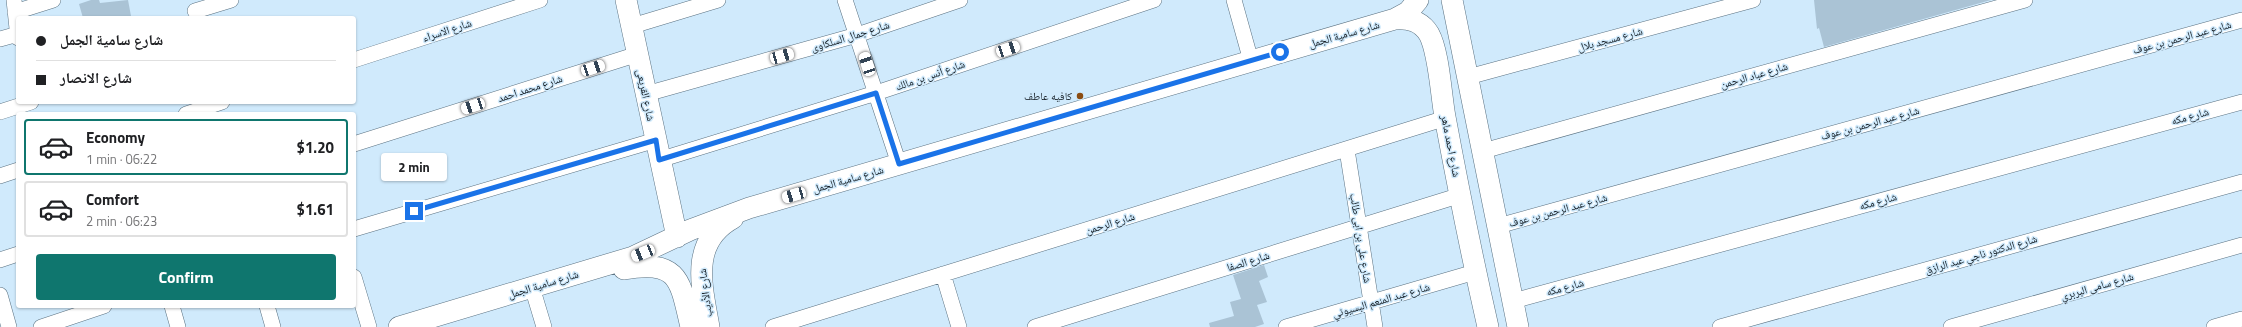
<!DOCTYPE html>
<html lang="en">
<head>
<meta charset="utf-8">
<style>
  body { margin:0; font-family:"Titillium Web","Noto Naskh Arabic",sans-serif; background:#f6f6f6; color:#202124; height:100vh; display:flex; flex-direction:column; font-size:15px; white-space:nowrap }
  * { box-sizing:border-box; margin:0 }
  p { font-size:13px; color:#757577 }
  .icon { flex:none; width:22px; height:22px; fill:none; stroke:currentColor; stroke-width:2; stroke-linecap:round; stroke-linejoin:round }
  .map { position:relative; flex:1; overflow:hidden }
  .sheet { position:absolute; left:16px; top:112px; width:340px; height:196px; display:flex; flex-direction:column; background:#fff; border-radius:4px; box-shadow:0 1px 3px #0004 }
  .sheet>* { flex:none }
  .banner { position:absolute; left:16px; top:16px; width:340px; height:88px; border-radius:4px; box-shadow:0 1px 3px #0004; display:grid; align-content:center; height:88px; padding:0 20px; background:#fff }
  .end { position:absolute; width:18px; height:18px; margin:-9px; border:5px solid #1a73e8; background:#fff; box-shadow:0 0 0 2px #fff }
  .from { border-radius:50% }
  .bubble { position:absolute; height:28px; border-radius:4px; background:#fff; box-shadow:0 1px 3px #0004; font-size:13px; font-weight:700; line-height:28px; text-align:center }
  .car { position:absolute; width:12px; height:24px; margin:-12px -6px; border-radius:5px; box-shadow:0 0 3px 1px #0007; background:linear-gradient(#fff 24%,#345 0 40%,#fff 0 76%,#345 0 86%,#fff 0) }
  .banner b { display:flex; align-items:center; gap:14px; height:38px; font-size:15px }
  .banner b+b { border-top:1px solid #e0e0e0 }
  .banner i { width:10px; height:10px; background:#202124 }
  ul { padding:7px 0 0; list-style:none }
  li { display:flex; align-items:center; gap:12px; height:56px; margin:0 8px 6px; padding:0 12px; border:2px solid #e0e0e0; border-radius:4px }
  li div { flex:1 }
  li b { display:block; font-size:15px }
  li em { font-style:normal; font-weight:700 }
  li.selected { border-color:#0f766e }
  li>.icon { width:36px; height:36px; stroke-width:1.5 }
  .primary-button { display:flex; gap:8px; margin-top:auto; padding:8px 20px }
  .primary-button a { flex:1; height:46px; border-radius:4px; background:#0f766e; color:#fff; font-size:16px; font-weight:700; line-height:46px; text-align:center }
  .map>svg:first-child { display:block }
  .building { fill:#aac3d5 }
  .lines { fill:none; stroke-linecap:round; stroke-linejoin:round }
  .street-casing { stroke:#5b7282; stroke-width:16 }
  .secondary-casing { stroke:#5b7282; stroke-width:22 }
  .street { stroke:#fff; stroke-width:15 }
  .secondary { stroke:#fff; stroke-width:21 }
  .route { stroke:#1a73e8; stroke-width:5 }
  .poi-dot { fill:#8b4c11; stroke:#d0eafc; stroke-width:1.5 }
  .labels { text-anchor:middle; stroke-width:3; stroke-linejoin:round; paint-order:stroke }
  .street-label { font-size:11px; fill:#151e25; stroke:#d0eafc }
  .poi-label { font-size:11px; fill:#151e25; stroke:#d0eafc; text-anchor:end }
</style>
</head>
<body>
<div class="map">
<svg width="2242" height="327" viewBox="0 0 2242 327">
  <rect width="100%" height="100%" fill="#d0eafc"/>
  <path class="building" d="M91 0H99L100 3 128 0 131 16 121 18H83L79 4Z
    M1814 0H1991L1824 47 1819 28 1817 29Z
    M1264 265 1268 277 1259 281 1267 302 1257 305 1264 324 1255 327H1210L1209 323 1234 316 1230 302 1241 299 1233 275Z"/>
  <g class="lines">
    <g class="street-casing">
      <path id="street" d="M14 0 18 38
        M845 0 899 164
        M1234 0 1251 61
        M195 11 231 0
        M15 12 53 0
        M632 26 718 0
        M0 39 18 34
        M354 60 540 0
        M1468 77 1753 0
        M646 94 857 35 960 0
        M0 112 31 102
        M186 114 222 102
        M354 144 638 54
        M1347 150 1375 327
        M1483 151 2025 0
        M659 160 876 93 1154 0
        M0 176 18 170
        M1498 226 2242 20
        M354 229 656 140
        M0 260 18 254
        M943 274 959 327
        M354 277 369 327
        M532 287 544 327
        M0 295 9 327
        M1513 301 2242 102
        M172 306 178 327
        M267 306 273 327
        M41 327 104 306
        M773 327 1446 118
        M1035 327 1461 195
        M1286 327 1475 272
        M1720 327 2242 182
        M1951 327 2242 245
        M2214 327 2242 319"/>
    </g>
    <g class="secondary-casing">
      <path id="secondary" d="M626 0 677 237
        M1452 0 1518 327
        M1395 19C1409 18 1421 21 1429 34 1439 52 1441 95 1445 117 1458 187 1472 257 1488 327
        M624 269C680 259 680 281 691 327
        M399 327 633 257 690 230 749 208 1395 19 1408 12 1418 0
        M709 327C702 287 689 242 733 218"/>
    </g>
    <use href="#street" class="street"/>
    <use href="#secondary" class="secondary"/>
  </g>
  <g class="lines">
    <path class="route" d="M414 211 656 140 659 160 876 93 899 164 1280 52"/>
  </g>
  <circle class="poi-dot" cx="1080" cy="96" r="4"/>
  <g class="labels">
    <g class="street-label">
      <text transform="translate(447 30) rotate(-18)" y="4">شارع الاسراء</text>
      <text transform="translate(1344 34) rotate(-16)" y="4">شارع سامية الجمل</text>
      <text transform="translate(850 36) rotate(-17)" y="4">شارع جمال السلكاوى</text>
      <text transform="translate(2182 37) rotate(-15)" y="4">شارع عبد الرحمن بن عوف</text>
      <text transform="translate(1610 39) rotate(-15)" y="4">شارع مسجد بلال</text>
      <text transform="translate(930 75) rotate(-19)" y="4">شارع أنس بن مالك</text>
      <text transform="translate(1754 75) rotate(-16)" y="4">شارع عباد الرحمن</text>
      <text transform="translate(530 88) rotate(-18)" y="4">شارع محمد احمد</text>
      <text transform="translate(646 95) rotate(78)" y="4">شارع القريعى</text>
      <text transform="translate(2190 116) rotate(-15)" y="4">شارع مكه</text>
      <text transform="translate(1870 123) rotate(-15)" y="4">شارع عبد الرحمن بن عوف</text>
      <text transform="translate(1451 146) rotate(79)" y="4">شارع احمد ماهر</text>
      <text transform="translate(848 179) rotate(-16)" y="4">شارع سامية الجمل</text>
      <text transform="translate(1878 201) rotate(-15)" y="4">شارع مكه</text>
      <text transform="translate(1558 210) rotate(-15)" y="4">شارع عبد الرحمن بن عوف</text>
      <text transform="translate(1110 223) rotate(-17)" y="4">شارع الرحمن</text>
      <text transform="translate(1361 238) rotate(81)" y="4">شارع على بن ابى طالب</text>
      <text transform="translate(1981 254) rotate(-16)" y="4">شارع الدكتور ناجي عبد الرازق</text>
      <text transform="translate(1248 261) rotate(-17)" y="4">شارع الصفا</text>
      <text transform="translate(543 284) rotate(-17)" y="4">شارع سامية الجمل</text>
      <text transform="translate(2097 286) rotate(-16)" y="4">شارع سامى البربري</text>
      <text transform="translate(1565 287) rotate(-15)" y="4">شارع مكه</text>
      <text transform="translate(705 293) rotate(-97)" y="4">شارع الأديب</text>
      <text transform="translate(1381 300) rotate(-16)" y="4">شارع عبد المنعم البسيوني</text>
    </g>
    <g class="poi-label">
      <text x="1072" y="100">كافيه عاطف</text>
    </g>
  </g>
</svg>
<i class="end from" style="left:1280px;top:52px"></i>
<i class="end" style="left:414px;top:211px"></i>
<div class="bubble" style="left:381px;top:153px;width:66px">2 min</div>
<i class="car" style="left:1008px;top:49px;rotate:71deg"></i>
<i class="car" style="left:782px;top:56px;rotate:74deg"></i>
<i class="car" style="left:867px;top:64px;rotate:342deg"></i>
<i class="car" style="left:593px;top:68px;rotate:72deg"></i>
<i class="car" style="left:473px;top:106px;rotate:252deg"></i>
<i class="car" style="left:794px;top:195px;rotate:254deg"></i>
<i class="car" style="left:643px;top:253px;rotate:248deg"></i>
<div class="banner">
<b><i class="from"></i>شارع سامية الجمل</b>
<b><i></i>شارع الانصار</b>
</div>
<section class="sheet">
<ul>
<li class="selected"><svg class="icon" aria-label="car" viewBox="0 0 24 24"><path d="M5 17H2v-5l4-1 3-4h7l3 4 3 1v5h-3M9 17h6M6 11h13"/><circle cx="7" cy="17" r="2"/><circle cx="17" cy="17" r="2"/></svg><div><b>Economy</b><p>1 min · 06:22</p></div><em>$1.20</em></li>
<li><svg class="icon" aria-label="car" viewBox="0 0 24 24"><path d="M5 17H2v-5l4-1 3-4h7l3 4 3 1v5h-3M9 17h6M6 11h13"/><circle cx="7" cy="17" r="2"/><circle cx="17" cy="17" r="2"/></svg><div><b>Comfort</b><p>2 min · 06:23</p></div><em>$1.61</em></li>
</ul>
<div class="primary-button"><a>Confirm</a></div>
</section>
</div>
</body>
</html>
